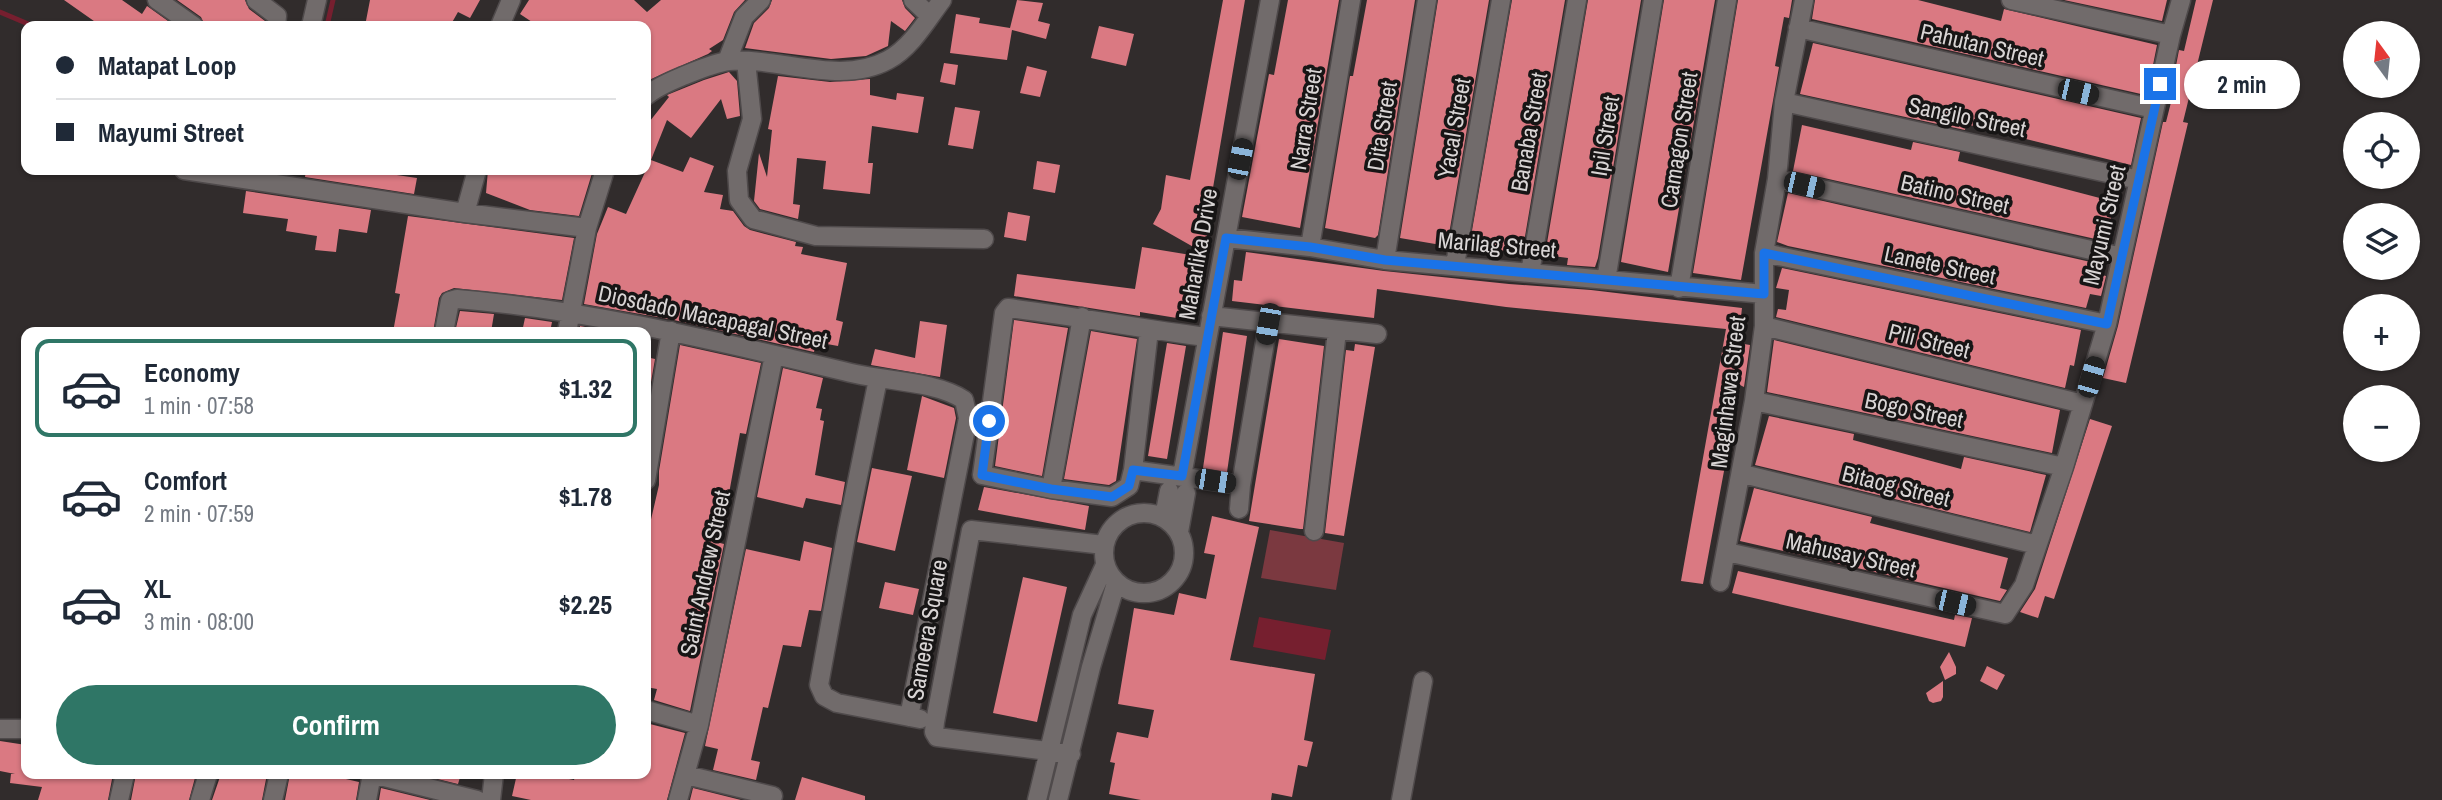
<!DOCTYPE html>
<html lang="en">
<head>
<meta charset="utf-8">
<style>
  body { margin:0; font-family:"Archivo Narrow",sans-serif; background:#f6f6f7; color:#1f2937; height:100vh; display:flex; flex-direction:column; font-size:26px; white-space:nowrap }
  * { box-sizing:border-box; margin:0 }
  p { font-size:23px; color:#747a83 }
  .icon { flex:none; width:38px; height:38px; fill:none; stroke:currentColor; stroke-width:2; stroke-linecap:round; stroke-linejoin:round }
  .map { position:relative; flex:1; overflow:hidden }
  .panel { position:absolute; left:21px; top:327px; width:630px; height:452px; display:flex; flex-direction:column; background:#fff; border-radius:14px; box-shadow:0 2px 5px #0004 }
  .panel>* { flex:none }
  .hud { position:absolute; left:21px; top:21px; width:630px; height:154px; border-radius:14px; box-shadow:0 2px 5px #0004; display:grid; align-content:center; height:154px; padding:0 35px; background:#fff }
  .needle { width:46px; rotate:345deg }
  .tools { position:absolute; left:2343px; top:21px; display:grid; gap:14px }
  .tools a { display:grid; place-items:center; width:77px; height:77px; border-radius:50%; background:#fff; box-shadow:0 2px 5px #0004; font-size:35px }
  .end { position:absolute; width:32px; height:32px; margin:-16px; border:9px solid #1a73e8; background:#fff; box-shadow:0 0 0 4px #fff }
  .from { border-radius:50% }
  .bubble { position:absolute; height:49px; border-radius:24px; background:#fff; box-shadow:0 2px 5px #0004; font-size:23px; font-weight:700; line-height:49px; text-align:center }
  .car { position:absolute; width:21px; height:42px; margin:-21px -10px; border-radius:9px; box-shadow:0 0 5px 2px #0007; background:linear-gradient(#222 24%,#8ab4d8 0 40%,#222 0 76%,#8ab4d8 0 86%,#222 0) }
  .hud b { display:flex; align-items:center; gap:24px; height:66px; font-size:26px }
  .hud b+b { border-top:2px solid #e0e1e3 }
  .hud i { width:18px; height:18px; background:#1f2937 }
  ul { padding:12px 0 0; list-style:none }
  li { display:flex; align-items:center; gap:21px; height:98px; margin:0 14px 10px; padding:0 21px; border:4px solid transparent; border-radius:14px }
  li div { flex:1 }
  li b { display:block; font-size:26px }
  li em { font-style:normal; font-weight:700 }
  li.current { border-color:#2f7666 }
  li>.icon { width:63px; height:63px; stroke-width:1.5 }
  .action { display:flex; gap:14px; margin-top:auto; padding:14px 35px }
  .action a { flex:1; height:80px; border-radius:42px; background:#2f7666; color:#fff; font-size:28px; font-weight:700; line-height:80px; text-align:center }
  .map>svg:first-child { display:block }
  .green { fill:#7b3940 }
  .water { fill:#761f2f }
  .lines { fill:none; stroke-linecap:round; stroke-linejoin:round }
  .stream { stroke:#761f2f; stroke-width:5 }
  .building { fill:#da7982 }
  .minor-casing { stroke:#4f4a4b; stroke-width:21 }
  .minor { stroke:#716b6b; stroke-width:18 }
  .route { stroke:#1a73e8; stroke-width:9 }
  .labels { text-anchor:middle; stroke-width:7; stroke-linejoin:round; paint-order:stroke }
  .street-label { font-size:23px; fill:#d9d5d5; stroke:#171515 }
</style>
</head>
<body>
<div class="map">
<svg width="2442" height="800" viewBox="0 0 2442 800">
  <rect width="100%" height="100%" fill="#312c2c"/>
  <path class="green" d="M1270 530 1344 543 1336 590 1261 578Z"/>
  <path class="water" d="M1259 617 1331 630 1325 660 1253 647Z"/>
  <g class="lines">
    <path class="stream" d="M0 12 33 26
      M327 26 333 0"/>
  </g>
  <path class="building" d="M64 0H122L142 14 147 6 175 26H101Z
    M177 0H245L249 9 265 21V25L205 26 201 17Z
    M370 0H480L470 18 458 12 450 26H365Z
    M529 0H634L647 12 661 0H745L734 12 723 40 709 49 712 51 708 54 649 80 646 77V26H538L520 14Z
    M772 0H902L905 8 915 18 905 31 891 21 888 46 866 56 831 59 745 48 754 23 769 8Z
    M1017 0 1043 3 1038 21 1050 24 1046 39 1012 30 1007 60 950 53 956 14 980 18 979 23 1010 28Z
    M1223 0H1245L1207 223H1209L1204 253 1153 224 1161 209 1166 175 1190 180Z
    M1288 0H1339L1300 228 1242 217 1269 74 1274 75Z
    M1367 0H1415L1378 235 1375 238 1325 228 1350 76H1353Z
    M1438 0H1489L1447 246 1400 238Z
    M1512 0H1565L1522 254 1500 250 1501 247 1470 242Z
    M1588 0H1641L1598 258 1595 267 1567 265 1568 258 1545 255Z
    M1664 0H1715L1668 272 1621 262Z
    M1738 0H1792L1789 18 1784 17 1775 66 1779 67 1741 280 1693 273Z
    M1815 0H1918L2001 21 2004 9 2157 45 2153 65 2148 64 2141 94 1812 19Z
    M2064 0H2167L2162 21Z
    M2196 0H2213L2183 122 2188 123 2126 383 2103 378 2118 326 2163 122H2166L2179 71H2175L2179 50 2184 51Z
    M1099 26 1134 34 1126 66 1091 58Z
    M1813 43 2141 118 2131 165 1966 124 1965 130 1800 94Z
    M944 63 958 65 955 85 940 82Z
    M1027 66 1047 71 1040 97 1020 93Z
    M729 72 737 81 740 116 727 119 721 99 691 138 667 120 651 160 683 172 690 157 714 166 704 192 723 195 720 209 733 211 744 226 750 230 796 242 795 246 803 247 801 254 847 263 836 320 843 322 838 346 816 342 814 352 674 320 584 304 597 234 608 207 626 214 646 170V126L669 97 667 95 704 80Z
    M778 76 830 82 870 79V95L896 100 897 93 924 97 918 133 872 126 868 163H873L870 194 823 189 826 161 797 158 793 204 800 205 798 219 760 209 754 201 759 153 767 177 772 130 768 129Z
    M955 107 980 111 973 149 948 145Z
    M1802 125 1911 150 1913 142 1960 152 1958 161 2115 202 2110 222 2105 221 2100 240 1793 171Z
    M1037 161 1060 165 1055 193 1033 189Z
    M306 170H363L417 178 414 194 305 177Z
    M488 170H593L579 216 530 210 486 193Z
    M246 191 371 210 367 233 339 229 336 252 315 250 317 236 286 231 288 219 243 213Z
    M1788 193 2095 263 2093 273 2106 276 2101 296 2090 294 2086 308 1788 246 1777 242Z
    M1008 212 1030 216 1026 241 1004 237Z
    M408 216 574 238 562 300 454 288 442 293 439 298 433 332H393L400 294 395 293Z
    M1142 247 1203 257 1198 289 1187 287 1183 319 1140 312V316L1014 296 1017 274 1135 289Z
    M1246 252 1384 271 1509 284 1591 290 1742 308 1738 343 1750 345 1744 387 1740 385 1703 584 1681 581 1726 329 1506 307 1377 289 1374 318 1232 301 1234 280 1242 281Z
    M1782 268 2081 330 2074 366 2070 365 2065 388 1776 317 1778 309 1786 310 1789 290 1776 288Z
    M460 311 494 314 491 332H455Z
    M525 318 552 322 550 332H522Z
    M1014 320 1068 328 1042 476 995 466Z
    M920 321 947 325 940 377 871 365 875 349 915 358Z
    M580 326 606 331 616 332H579Z
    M1091 331 1137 339 1116 481 1109 485 1064 479Z
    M1223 332 1247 336 1227 472 1203 468Z
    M1279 339 1324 346 1303 529H1300L1249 521Z
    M1774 340 2060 410 2052 453 1767 392Z
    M1167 343 1186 346 1167 459 1148 456Z
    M1355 344 1375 347 1344 536 1325 533 1346 350 1354 351Z
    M680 345 761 363 746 434 740 433 720 543 724 544 690 711 654 700 657 689 646 687V541L659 485V471Z
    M646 357 655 359 646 411Z
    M783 368 823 378 816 408 822 409 820 420 824 421 815 475 845 482 841 505 806 498 803 508 757 497Z
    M922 396 954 408 956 418 944 478 907 470Z
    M1769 416 1854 434 1853 440 1961 469 1964 457 2046 475 2030 532 1755 465Z
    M2090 419 2112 426 2054 599 2045 596 2038 618 2020 612 2035 589Z
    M872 468 912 476 895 551 857 542Z
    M984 487 1089 506 1085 530 978 510Z
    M1754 488 1872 517 1870 523 2008 558 2000 588 2007 590 2000 601 1740 541Z
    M1212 516 1259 527 1230 660 1315 674 1304 740 1313 742 1307 767 1298 765 1292 797 1272 793 1271 800H1141L1109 794 1115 763 1110 762 1117 732 1148 738 1154 710 1118 704 1134 608 1174 615 1179 593 1206 599 1215 555 1204 553Z
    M804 541 832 548 821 611 809 610 801 647 783 645 768 708 763 707 751 760 760 762 756 780 713 770 718 749 705 746 746 549 800 561Z
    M1738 571 1954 620 1955 615 1972 618 1965 647 1732 593Z
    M1023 577 1067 587 1037 722 993 713Z
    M885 582 919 589 913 615 879 608Z
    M1949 652 1956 667V674L1945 680 1940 667Z
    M1987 666 2005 675 1997 690 1980 681Z
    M1943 681V697L1941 701 1933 703 1929 701 1926 693Z
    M646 723 685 733 667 800H531L512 796 517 774H544L574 780 576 774H646Z
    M0 741 26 745V774H113L108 800H38L42 787 10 783 11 774H15L0 771Z
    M136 774H196L189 800H131Z
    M221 774 243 778 244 774H267L262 800H212Z
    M290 774H324L359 782 356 800H285Z
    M417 774H461L458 784Z
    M802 777 865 796V800H795Z
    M381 788 430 800H379Z
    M693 788 741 800H690Z"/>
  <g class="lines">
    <g class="minor-casing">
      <path id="minor" d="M157 0 194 26
        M256 0 277 16 276 26
        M913 0 930 16
        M2011 0 2171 35
        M311 26 317 0
        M500 26 511 0
        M1798 28 2154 109
        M727 61 744 17 761 0
        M746 61 752 119 737 171 739 200 753 219 816 236 984 239
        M646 96C656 87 671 81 683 76 698 70 714 63 729 61 780 57 840 86 888 60 911 48 927 20 942 0
        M1784 102 2139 180
        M184 170 465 213 587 228
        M1777 179 2122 257
        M465 213 477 170
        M1226 238 1310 247 1385 260 1764 294
        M1310 247 1351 0
        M1764 253 2107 324
        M1385 260 1427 0
        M1455 265 1501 0
        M1530 273 1577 0
        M1606 280 1653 0
        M1679 288 1727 0
        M1211 316 1377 334
        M1764 326 2083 404
        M1149 330 1133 470 1129 486 1112 497 1051 489 982 475 1004 313 1008 308C1075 316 1141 329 1207 337
        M444 332 450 301 457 299C592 310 724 343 856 374 888 381 937 382 964 400L968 418 909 717
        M567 332 587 228 605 170
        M878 379 847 531 819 685 824 696 837 703 920 719
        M1754 401 2064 467
        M1133 470 1241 485
        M1743 474 2037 545
        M1182 476 1270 0
        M646 480 671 331
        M1051 489 1082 317
        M1239 509 1241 485 1268 324
        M1104 553a40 40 0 1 1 80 0a40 40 0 1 1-80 0Z
        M1164 517 1169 491
        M1314 531 1337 331
        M1179 532 1186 493
        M1727 552 2005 614 2024 585 2064 467 2107 324 2171 35 2181 0
        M1720 582 1754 401 1764 326V253L1777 179 1784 102 1804 0
        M646 710 699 725
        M0 729H26
        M1071 754 937 737 934 732 935 722 971 530 1104 545
        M372 774 477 800
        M686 775 773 796
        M119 800 125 774
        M200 800 208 774
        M273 800 279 774
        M367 800 372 774
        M491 800 494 774
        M678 800 699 725 774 355
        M1037 800 1082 615 1105 565
        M1058 800 1091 667 1116 583
        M1401 800 1423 681"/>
    </g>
    <use href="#minor" class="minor"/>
  </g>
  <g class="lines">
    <path class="route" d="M989 421 982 475 1051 489 1112 497 1129 486 1133 470 1182 476 1226 238 1310 247 1385 260 1764 294V253L2107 324 2160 84"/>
  </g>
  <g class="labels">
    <g class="street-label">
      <text transform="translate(1982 45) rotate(13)" y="8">Pahutan Street</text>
      <text transform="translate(1967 117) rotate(12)" y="8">Sangilo Street</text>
      <text transform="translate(1306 119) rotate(-81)" y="8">Narra Street</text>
      <text transform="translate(1382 126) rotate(-81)" y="8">Dita Street</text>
      <text transform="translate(1454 128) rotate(-80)" y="8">Yacal Street</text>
      <text transform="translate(1529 132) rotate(-80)" y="8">Banaba Street</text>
      <text transform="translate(1605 136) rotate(-81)" y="8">Ipil Street</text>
      <text transform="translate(1679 140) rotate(-81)" y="8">Camagon Street</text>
      <text transform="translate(1955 194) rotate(13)" y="8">Batino Street</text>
      <text transform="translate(2104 225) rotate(-77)" y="8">Mayumi Street</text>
      <text transform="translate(1497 245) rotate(5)" y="8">Marilag Street</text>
      <text transform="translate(1198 254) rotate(-80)" y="8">Maharlika Drive</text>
      <text transform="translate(1940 265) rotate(12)" y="8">Lanete Street</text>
      <text transform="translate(713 317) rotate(12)" y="8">Diosdado Macapagal Street</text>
      <text transform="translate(1929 341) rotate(14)" y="8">Pili Street</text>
      <text transform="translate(1728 392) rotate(-83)" y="8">Maginhawa Street</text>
      <text transform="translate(1914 410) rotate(12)" y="8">Bogo Street</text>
      <text transform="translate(1896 486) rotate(14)" y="8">Bitaog Street</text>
      <text transform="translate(1851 555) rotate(13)" y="8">Mahusay Street</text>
      <text transform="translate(705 573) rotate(-78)" y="8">Saint Andrew Street</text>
      <text transform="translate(927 630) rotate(-80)" y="8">Sameera Square</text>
    </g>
  </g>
</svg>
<div class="tools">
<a><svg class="needle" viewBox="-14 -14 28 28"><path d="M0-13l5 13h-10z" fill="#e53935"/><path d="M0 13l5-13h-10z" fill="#747a83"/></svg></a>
<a><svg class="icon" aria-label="locate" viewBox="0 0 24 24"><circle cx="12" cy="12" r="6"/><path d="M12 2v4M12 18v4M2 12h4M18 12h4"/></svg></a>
<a><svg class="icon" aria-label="layers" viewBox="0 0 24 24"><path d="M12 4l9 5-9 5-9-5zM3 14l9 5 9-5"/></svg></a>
<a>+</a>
<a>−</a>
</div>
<i class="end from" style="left:989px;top:421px"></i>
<i class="end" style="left:2160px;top:84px"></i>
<div class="bubble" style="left:2184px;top:60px;width:116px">2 min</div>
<i class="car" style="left:2078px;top:92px;rotate:103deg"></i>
<i class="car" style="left:1240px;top:159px;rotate:11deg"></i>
<i class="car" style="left:1804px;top:185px;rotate:103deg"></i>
<i class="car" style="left:1268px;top:324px;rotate:190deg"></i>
<i class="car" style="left:2091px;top:377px;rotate:16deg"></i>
<i class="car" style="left:1215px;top:481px;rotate:99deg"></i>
<i class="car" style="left:1955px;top:603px;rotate:103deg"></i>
<div class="hud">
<b><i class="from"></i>Matapat Loop</b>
<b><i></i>Mayumi Street</b>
</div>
<section class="panel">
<ul>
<li class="current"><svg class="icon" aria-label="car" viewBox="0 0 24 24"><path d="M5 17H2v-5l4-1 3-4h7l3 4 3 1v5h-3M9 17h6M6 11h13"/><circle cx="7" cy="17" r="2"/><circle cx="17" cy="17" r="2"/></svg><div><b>Economy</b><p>1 min · 07:58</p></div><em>$1.32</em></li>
<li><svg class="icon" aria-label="car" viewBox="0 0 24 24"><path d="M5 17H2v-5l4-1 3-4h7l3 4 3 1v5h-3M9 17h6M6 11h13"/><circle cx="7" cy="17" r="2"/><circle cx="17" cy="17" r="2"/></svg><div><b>Comfort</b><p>2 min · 07:59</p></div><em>$1.78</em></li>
<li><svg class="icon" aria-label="car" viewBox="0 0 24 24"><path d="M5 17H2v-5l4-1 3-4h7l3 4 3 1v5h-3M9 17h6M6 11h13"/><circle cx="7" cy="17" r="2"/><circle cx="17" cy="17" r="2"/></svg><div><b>XL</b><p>3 min · 08:00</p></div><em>$2.25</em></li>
</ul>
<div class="action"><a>Confirm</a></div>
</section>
</div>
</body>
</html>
